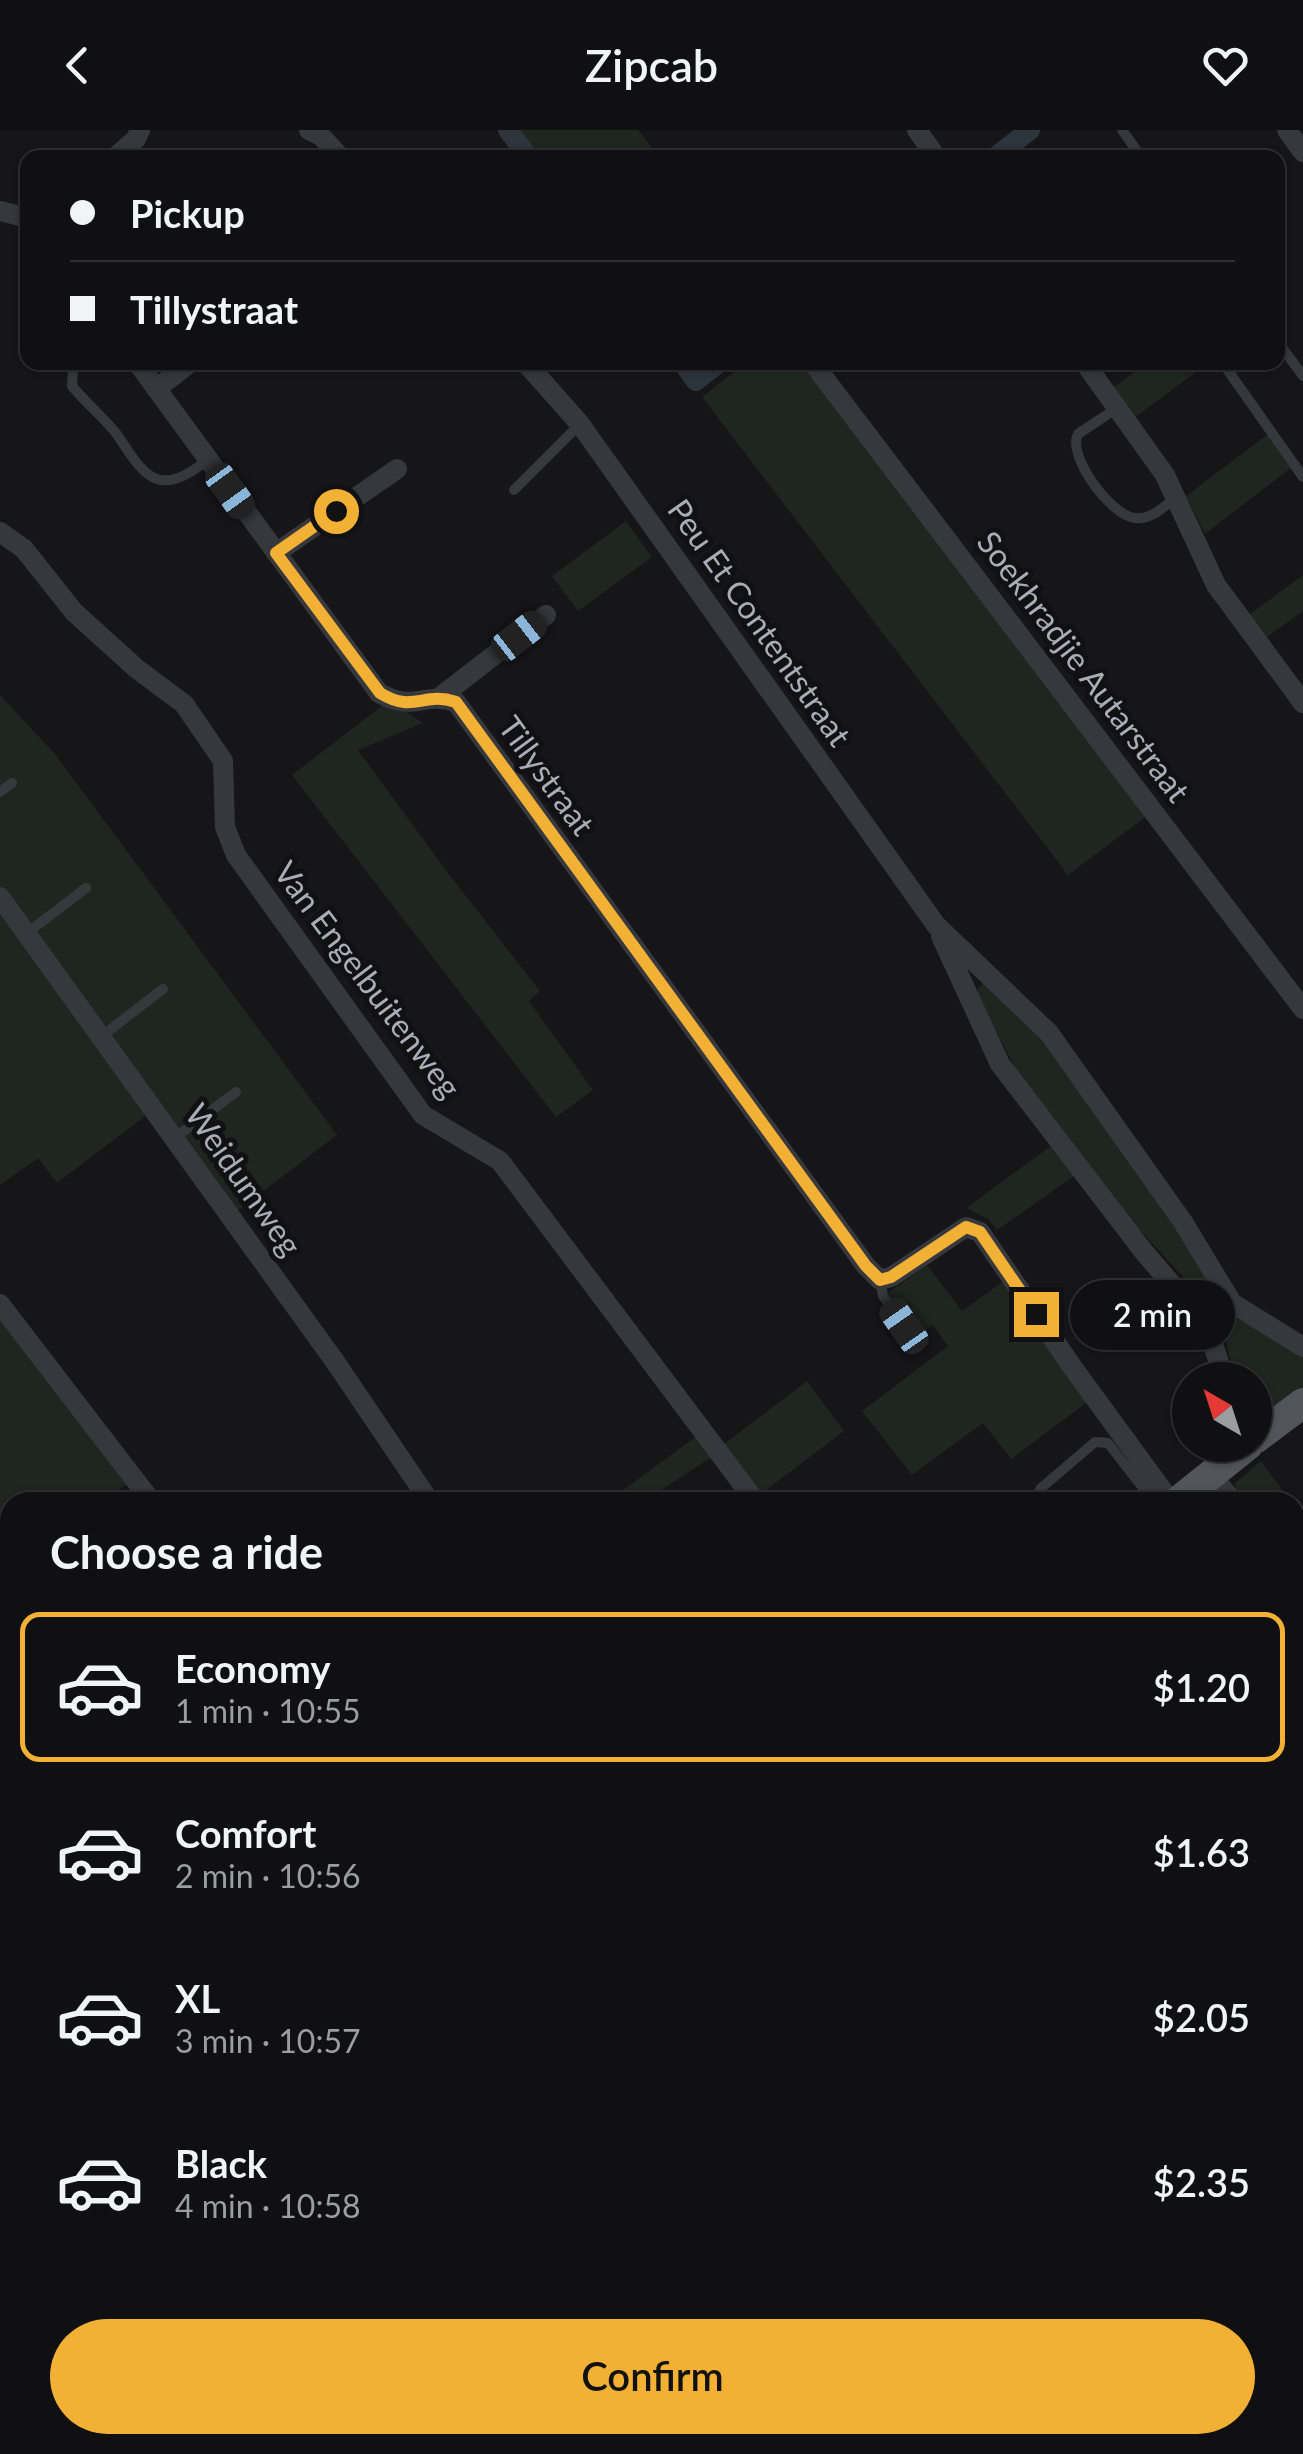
<!DOCTYPE html>
<html lang="en">
<head>
<meta charset="utf-8">
<style>
  body { margin:0; font-family:Lato,sans-serif; background:#1e1e20; color:#f1f3f6; height:100vh; display:flex; flex-direction:column; font-size:38px; white-space:nowrap }
  * { box-sizing:border-box; margin:0 }
  p { font-size:32px; color:#9c9d9f }
  .icon { flex:none; width:55px; height:55px; fill:none; stroke:currentColor; stroke-width:2; stroke-linecap:round; stroke-linejoin:round }
  .map { position:relative; flex:1; overflow:hidden }
  .panel { position:absolute; left:0px; top:1362px; width:1305px; height:962px; display:flex; flex-direction:column; background:#101012; border-radius:30px 30px 0 0; box-shadow:0 2px 8px #0004,0 0 0 2px #303032 }
  .panel>* { flex:none }
  .top-card { position:absolute; left:20px; top:20px; width:1265px; height:220px; border-radius:20px; box-shadow:0 2px 8px #0004,0 0 0 2px #303032; display:grid; align-content:center; height:220px; padding:0 50px; background:#101012 }
  .needle { width:65px; rotate:321deg }
  .controls { position:absolute; left:1172px; top:1232px; display:grid; gap:20px }
  .controls a { display:grid; place-items:center; width:100px; height:100px; border-radius:50%; background:#101012; box-shadow:0 2px 8px #0004,0 0 0 2px #303032; font-size:50px }
  .end { position:absolute; width:45px; height:45px; margin:-22px; border:12px solid #f2b134; background:#111; box-shadow:0 0 0 5px #111 }
  .from { border-radius:50% }
  .bubble { position:absolute; height:70px; border-radius:35px; background:#101012; box-shadow:0 2px 8px #0004,0 0 0 2px #303032; font-size:32px; font-weight:600; line-height:70px; text-align:center }
  .car { position:absolute; width:30px; height:60px; margin:-30px -15px; border-radius:12px; box-shadow:0 0 8px 2px #0007; background:linear-gradient(#222 24%,#8ab4d8 0 40%,#222 0 76%,#8ab4d8 0 86%,#222 0) }
  .top-card b { display:flex; align-items:center; gap:35px; height:95px; font-size:38px }
  .top-card b+b { border-top:2px solid #303032 }
  .top-card i { width:25px; height:25px; background:#f1f3f6 }
  ul { padding:0; list-style:none }
  li { display:flex; align-items:center; gap:30px; height:150px; margin:0 20px 15px; padding:0 30px; border:5px solid transparent; border-radius:20px }
  li div { flex:1 }
  li b { display:block; font-size:38px }
  li em { font-style:normal; font-weight:600 }
  li.on { border-color:#f2b134 }
  li>.icon { width:90px; height:90px; stroke-width:1.5 }
  h2 { padding:0 50px; font-size:45px; line-height:120px }
  .button { display:flex; gap:20px; margin-top:auto; padding:20px 50px }
  .button a { flex:1; height:115px; border-radius:60px; background:#f2b134; color:#111; font-size:40px; font-weight:600; line-height:115px; text-align:center }
  header { display:flex; justify-content:space-between; align-items:center; height:130px; padding:0 50px; background:#101012; font-size:45px; font-weight:600 }
  .map>svg:first-child { display:block }
  .green { fill:#1e261f }
  .water { fill:#2c353c }
  .lines { fill:none; stroke-linecap:round; stroke-linejoin:round }
  .canal { stroke:#2c353c; stroke-width:20 }
  .service { stroke:#37383d; stroke-width:10 }
  .minor { stroke:#37383d; stroke-width:20 }
  .tertiary { stroke:#37383d; stroke-width:22 }
  .primary { stroke:#53555c; stroke-width:30 }
  .route { stroke:#f2b134; stroke-width:12 }
  .labels { text-anchor:middle; stroke-width:10; stroke-linejoin:round; paint-order:stroke }
  .street-label { font-size:32px; fill:#a8adb8; stroke:#111113 }
</style>
</head>
<body>
<header><svg class="icon" aria-label="back" viewBox="0 0 24 24"><path d="M15 5l-7 7 7 7"/></svg>Zipcab<svg class="icon" aria-label="heart" viewBox="0 0 24 24"><path d="M12 20l-8-8c-3-5 5-10 8-4 3-6 11-1 8 4z"/></svg></header>
<div class="map">
<svg width="1303" height="2324" viewBox="0 0 1303 2324">
  <rect width="100%" height="100%" fill="#161618"/>
  <path class="green" d="M514 0H638L659 27H535Z
    M745 233H808L1152 682 1068 745 702 267Z
    M1146 233H1208L1134 288 1111 259Z
    M1268 304 1292 337 1205 404 1186 366Z
    M626 391 652 427 578 481 552 446Z
    M1303 445V481L1266 508 1249 485Z
    M0 565 55 624 337 1005 237 1081 0 761Z
    M383 575 407 582 423 593 358 620 445 739 540 861 529 871 593 960 556 987 292 645Z
    M0 775 152 981 57 1053 38 1028 0 1055Z
    M983 854 988 855 1039 903 1140 1042 1210 1150 1209 1158 1203 1163 1196 1161 1127 1086 1018 943 978 866V858Z
    M1051 1016 1074 1046 997 1100 988 1089 966 1078Z
    M927 1135 962 1181 1004 1151 1089 1271 1011 1329 983 1293 912 1345 862 1281 948 1216 933 1195 915 1209 888 1163Z
    M0 1184 128 1354 101 1372H10V1417L0 1403Z
    M1233 1188 1247 1192 1303 1224V1266L1255 1292V1250H1237C1232 1232 1223 1212 1226 1193Z
    M807 1251 844 1301 758 1366 720 1317Z
    M698 1305 713 1326 643 1372H607Z
    M1261 1331 1291 1372H1243L1235 1360V1353Z
    M178 2315H291L275 2324H184Z
    M337 2315H780L806 2321 825 2315 824 2324H746L722 2319 721 2324H322Z
    M1086 2315H1182L1173 2324H1093Z"/>
  <path class="water" d="M291 2315H337L322 2324H275Z"/>
  <g class="lines">
    <path class="canal" d="M508 0 529 28
      M994 28 1030 0
      M682 232 696 251 720 232
      M1295 1996 1303 1987
      M976 2324 988 2315"/>
    <path class="service" d="M1122 0 1142 28
      M1278 212 1303 246
      M83 232 73 240 72 256C85 272 102 286 115 302 126 316 139 343 157 349 175 355 194 340 208 330
      M1222 232 1303 347
      M1117 278 1078 304C1066 325 1111 386 1135 388 1151 390 1164 377 1176 367
      M514 360 580 294
      M0 662 12 653
      M27 803 86 758
      M102 906 163 859
      M176 1007 236 962
      M880 1151 883 1166 905 1196
      M1040 1359 1095 1312 1108 1313 1154 1372
      M1295 1906 1303 1916
      M42 2315 48 2324
      M877 2315 903 2320 944 2315
      M107 2324 120 2315"/>
    <path class="minor" d="M309 0 321 6 341 28
      M917 0 937 28
      M1287 0 1303 22
      M114 28 136 9 140 0
      M0 81 28 88
      M137 232 379 563C414 583 424 561 456 572L866 1136 880 1150 891 1147 966 1097 980 1102 1073 1238 1171 1372
      M525 232 580 294 936 795 1049 903 1183 1092 1232 1173 1303 1217
      M812 232 1303 879
      M1084 232 1165 345 1216 455 1303 573
      M156 259 191 232
      M0 402 24 419 74 482 137 539 184 574 223 631 225 697 236 725 423 985 500 1031 756 1372
      M276 423 397 339
      M440 567 546 485
      M0 767 336 1233 430 1372
      M941 806 1000 934 1144 1122 1206 1194 1225 1250
      M0 1174 152 1372
      M1212 1345 1233 1372
      M1295 1452 1303 1462
      M0 1569 10 1583
      M1295 1713 1303 1723
      M0 1916 10 1930
      M1295 1957 1303 1949
      M1295 2027 1303 2019
      M1295 2040 1303 2050
      M1292 2315 1299 2324
      M835 2324 837 2315"/>
    <path class="tertiary" d="M152 2315 157 2324"/>
    <path class="primary" d="M1255 1309 1303 1273
      M1177 1372 1248 1315
      M0 2273 10 2266"/>
  </g>
  <g class="lines">
    <path class="route" d="M336 381 276 423 380 563C414 584 423 561 456 572L866 1136 880 1150 891 1147 966 1097 980 1102 1036 1184"/>
  </g>
  <g class="labels">
    <g class="street-label">
      <text transform="translate(759 493) rotate(55)" y="11">Peu Et Contentstraat</text>
      <text transform="translate(1083 537) rotate(53)" y="11">Soekhradjie Autarstraat</text>
      <text transform="translate(546 646) rotate(54)" y="11">Tillystraat</text>
      <text transform="translate(367 850) rotate(53)" y="11">Van Engelbuitenweg</text>
      <text transform="translate(243 1050) rotate(55)" y="11">Weidumweg</text>
    </g>
  </g>
</svg>
<div class="controls">
<a><svg class="needle" viewBox="-14 -14 28 28"><path d="M0-13l5 13h-10z" fill="#e53935"/><path d="M0 13l5-13h-10z" fill="#9c9d9f"/></svg></a>
</div>
<i class="end from" style="left:336px;top:381px"></i>
<i class="end" style="left:1036px;top:1184px"></i>
<div class="bubble" style="left:1070px;top:1150px;width:165px">2 min</div>
<i class="car" style="left:230px;top:361px;rotate:144deg"></i>
<i class="car" style="left:519px;top:506px;rotate:52deg"></i>
<i class="car" style="left:904px;top:1196px;rotate:325deg"></i>
<div class="top-card">
<b><i class="from"></i>Pickup</b>
<b><i></i>Tillystraat</b>
</div>
<section class="panel">
<h2>Choose a ride</h2>
<ul>
<li class="on"><svg class="icon" aria-label="car" viewBox="0 0 24 24"><path d="M5 17H2v-5l4-1 3-4h7l3 4 3 1v5h-3M9 17h6M6 11h13"/><circle cx="7" cy="17" r="2"/><circle cx="17" cy="17" r="2"/></svg><div><b>Economy</b><p>1 min · 10:55</p></div><em>$1.20</em></li>
<li><svg class="icon" aria-label="car" viewBox="0 0 24 24"><path d="M5 17H2v-5l4-1 3-4h7l3 4 3 1v5h-3M9 17h6M6 11h13"/><circle cx="7" cy="17" r="2"/><circle cx="17" cy="17" r="2"/></svg><div><b>Comfort</b><p>2 min · 10:56</p></div><em>$1.63</em></li>
<li><svg class="icon" aria-label="car" viewBox="0 0 24 24"><path d="M5 17H2v-5l4-1 3-4h7l3 4 3 1v5h-3M9 17h6M6 11h13"/><circle cx="7" cy="17" r="2"/><circle cx="17" cy="17" r="2"/></svg><div><b>XL</b><p>3 min · 10:57</p></div><em>$2.05</em></li>
<li><svg class="icon" aria-label="car" viewBox="0 0 24 24"><path d="M5 17H2v-5l4-1 3-4h7l3 4 3 1v5h-3M9 17h6M6 11h13"/><circle cx="7" cy="17" r="2"/><circle cx="17" cy="17" r="2"/></svg><div><b>Black</b><p>4 min · 10:58</p></div><em>$2.35</em></li>
</ul>
<div class="button"><a>Confirm</a></div>
</section>
</div>
</body>
</html>
